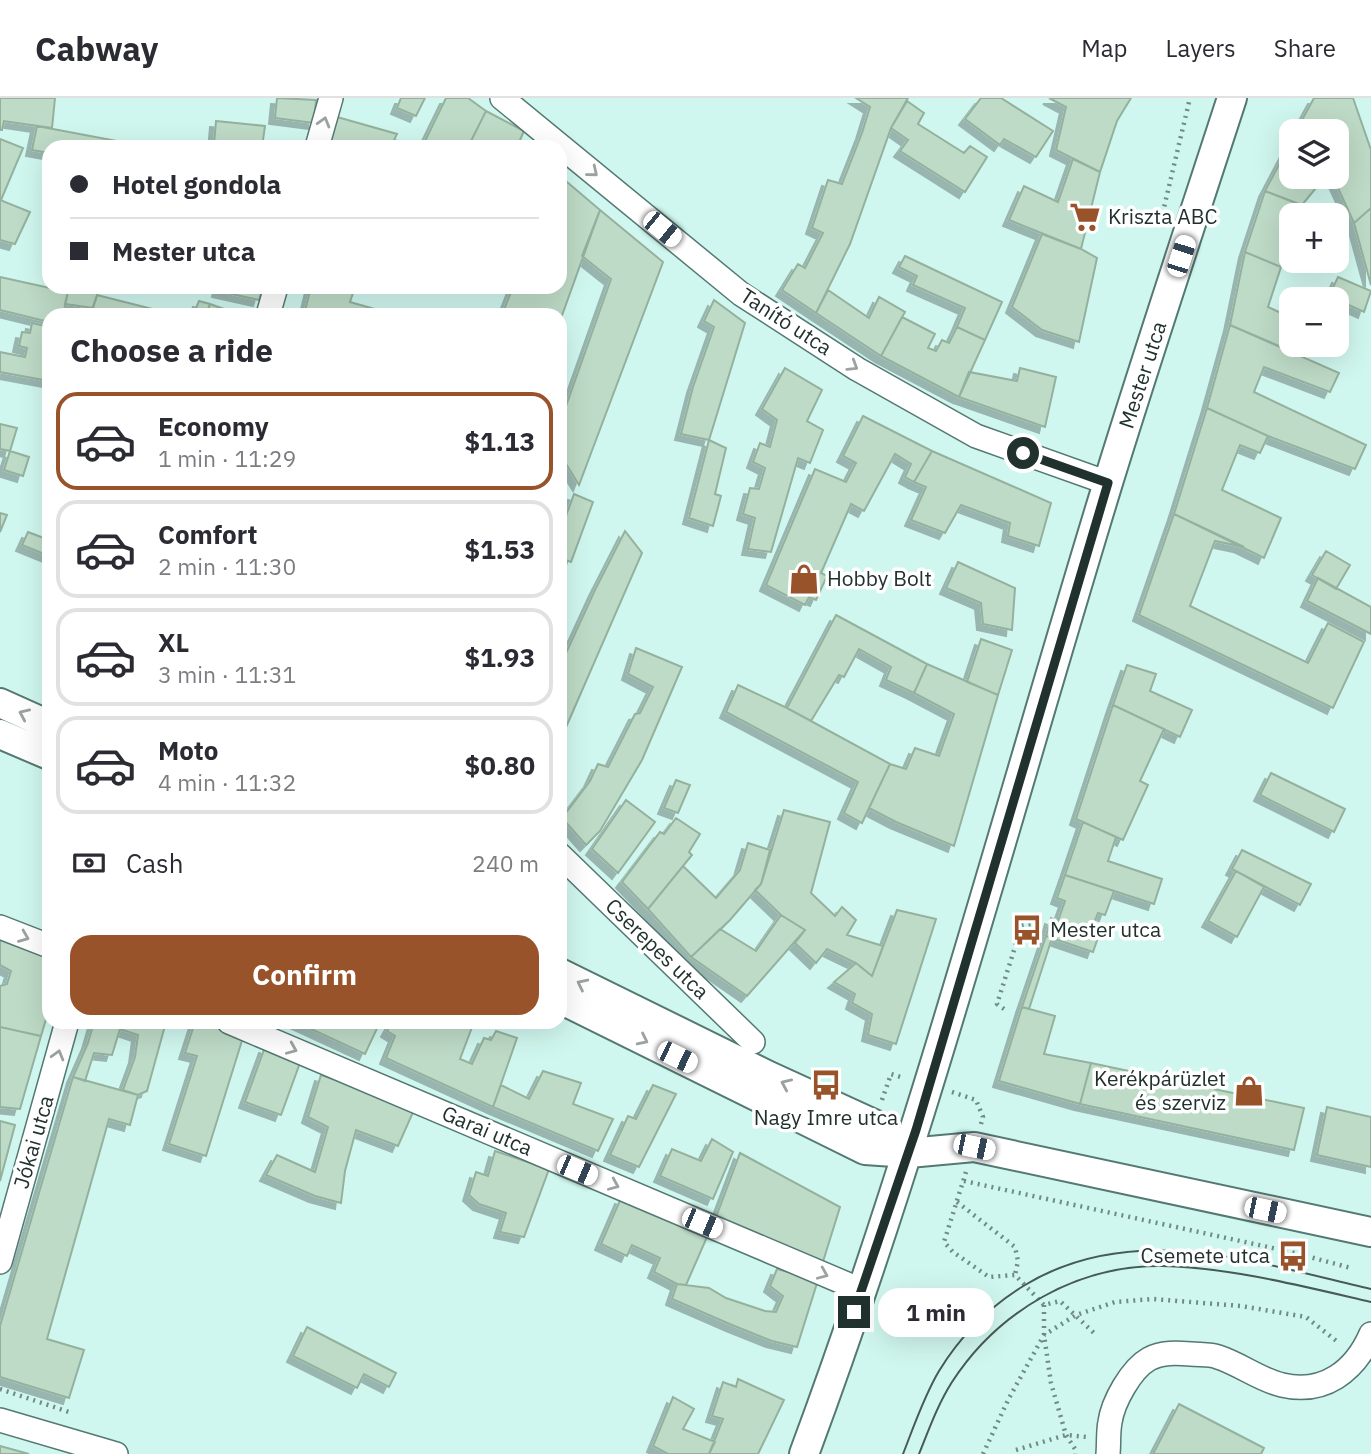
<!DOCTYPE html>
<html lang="en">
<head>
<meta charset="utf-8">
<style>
  body { margin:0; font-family:"IBM Plex Sans",sans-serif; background:#f7f7f7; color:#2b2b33; height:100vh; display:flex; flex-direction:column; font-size:26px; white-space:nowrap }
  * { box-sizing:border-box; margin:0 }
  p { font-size:23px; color:#7c7c81 }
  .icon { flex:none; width:38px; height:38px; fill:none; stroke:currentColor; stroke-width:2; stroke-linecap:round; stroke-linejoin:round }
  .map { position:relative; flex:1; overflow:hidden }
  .panel { position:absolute; left:42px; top:210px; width:525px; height:721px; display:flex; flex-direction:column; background:#fff; border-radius:21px; box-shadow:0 7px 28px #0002 }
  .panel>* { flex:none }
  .banner { position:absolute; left:42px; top:42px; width:525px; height:154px; border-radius:21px; box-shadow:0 7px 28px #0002; display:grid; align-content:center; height:154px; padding:0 28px; background:#fff }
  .fabs { position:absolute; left:1279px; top:21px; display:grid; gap:14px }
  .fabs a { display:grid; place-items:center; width:70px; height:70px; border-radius:14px; background:#fff; box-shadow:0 7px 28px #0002; font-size:35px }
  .end { position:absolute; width:32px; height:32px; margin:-16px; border:9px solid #21312e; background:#fff; box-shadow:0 0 0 4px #fff }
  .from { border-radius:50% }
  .bubble { position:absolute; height:49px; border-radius:21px; background:#fff; box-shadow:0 7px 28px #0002; font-size:23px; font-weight:700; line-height:49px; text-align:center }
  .car { position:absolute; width:21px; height:42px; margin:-21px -10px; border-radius:9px; box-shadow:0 0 5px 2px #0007; background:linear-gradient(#fff 24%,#345 0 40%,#fff 0 76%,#345 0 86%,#fff 0) }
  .banner b { display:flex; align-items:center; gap:24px; height:66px; font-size:26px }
  .banner b+b { border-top:2px solid #e1e1e2 }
  .banner i { width:18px; height:18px; background:#2b2b33 }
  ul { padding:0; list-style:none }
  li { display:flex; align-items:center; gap:21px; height:98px; margin:0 14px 10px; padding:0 14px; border:4px solid #e1e1e2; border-radius:21px }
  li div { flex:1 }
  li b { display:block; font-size:26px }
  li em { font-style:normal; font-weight:700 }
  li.on { border-color:#99532b }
  li>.icon { width:63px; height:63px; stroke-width:1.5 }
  h2 { padding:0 28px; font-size:32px; line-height:84px }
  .pay { display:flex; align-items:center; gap:18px; height:77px; padding:0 28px; font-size:26px }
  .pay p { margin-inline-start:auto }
  .action { display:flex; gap:14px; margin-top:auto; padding:14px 28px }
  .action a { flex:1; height:80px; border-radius:21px; background:#99532b; color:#fff; font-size:28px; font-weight:700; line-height:80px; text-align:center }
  header { display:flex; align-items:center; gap:42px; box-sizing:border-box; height:98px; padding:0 35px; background:#fff; border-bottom:2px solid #e1e1e2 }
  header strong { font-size:33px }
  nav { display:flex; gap:38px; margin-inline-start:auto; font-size:24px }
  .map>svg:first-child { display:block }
  .building { fill:#bedbc7; stroke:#94b19d; stroke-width:2; filter:url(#shadow) }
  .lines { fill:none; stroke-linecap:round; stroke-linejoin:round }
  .minor-casing { stroke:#547872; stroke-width:26 }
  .tertiary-casing { stroke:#547872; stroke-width:32 }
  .path { stroke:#708a85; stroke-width:4.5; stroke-dasharray:2 5; stroke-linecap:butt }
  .minor { stroke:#fff; stroke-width:23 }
  .tertiary { stroke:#fff; stroke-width:28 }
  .tram { stroke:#465a56; stroke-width:2 }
  .oneway { stroke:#9ba2a1 }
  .route { stroke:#21312e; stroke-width:9 }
  .labels { text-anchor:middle; stroke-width:7; stroke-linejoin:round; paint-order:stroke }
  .poi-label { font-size:21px; fill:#21312e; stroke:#fff; text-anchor:start }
  .street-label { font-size:21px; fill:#21312e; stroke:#fff }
</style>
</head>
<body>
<header>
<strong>Cabway</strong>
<nav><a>Map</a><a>Layers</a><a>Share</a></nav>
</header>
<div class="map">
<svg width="1371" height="1356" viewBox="0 0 1371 1356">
  <defs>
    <filter id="shadow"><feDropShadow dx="-6" dy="6" stdDeviation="0" flood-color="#0004"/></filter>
  </defs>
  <rect width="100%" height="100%" fill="#d0f7ef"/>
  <path class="building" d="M0 0H55L52 30 4 23 2 32H0Z
    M277 0 316 2 314 25 275 20Z
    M401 0H425L416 18 397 10Z
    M446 0H468L486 13 468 49H435L425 43Z
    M856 0H908L891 30 850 146 816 215 782 192 798 166 805 170 823 135 812 130 828 82 842 86 862 35 870 9Z
    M981 0H1001L1053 33 1036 59 1004 41 1000 47 965 21Z
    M1049 0H1131L1117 23 1100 74 1056 52 1066 9Z
    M1314 0H1353L1371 52V110L1354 125 1333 79H1337V33H1296Z
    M907 3 924 15 918 26 964 55 970 48 987 59 965 94 900 53 908 42 891 30Z
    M486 13 524 33 517 49H468Z
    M337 19 397 36 394 42 406 45 404 49H329Z
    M216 23 265 28 262 49H223V46H214Z
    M37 28 117 43 116 49H49V55L32 52Z
    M0 41 23 50 1 102H0Z
    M1292 42V79H1325L1302 107 1265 93Z
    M1073 61 1100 74 1081 151 1009 122 1024 88 1058 104Z
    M560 78 600 112 560 223V217H502L513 189H560Z
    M1265 93 1308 110 1305 117H1292V147L1281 169 1245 154Z
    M0 102 30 114 15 146 0 142Z
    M1371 110V187L1354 125Z
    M600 112 663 164 579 387 560 356V325L611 181 582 158Z
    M1042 136 1081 151 1097 160 1079 244 1042 232 1012 209Z
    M1245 154 1281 169 1268 209 1292 220V247H1310L1305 259 1230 227Z
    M905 158 1002 204 985 242 957 229 965 210 913 187 917 178 899 169Z
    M0 179 68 194 63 217H49V224L0 212Z
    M1338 179 1371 193 1364 214 1329 198Z
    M69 189H100L93 210 65 206Z
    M219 189H263L259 202 218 193Z
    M311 189H355L350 204 378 212 377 217H304Z
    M828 192 869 220 879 199 905 214 881 258 816 215Z
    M97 197 176 217H90Z
    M714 202 745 225 709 342 681 336 693 289 714 229 704 223Z
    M199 203 210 206 206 217H193Z
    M210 206 241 217H206Z
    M902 219 935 236 928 250 936 253 942 242 949 245 957 229 985 242 959 299 881 258Z
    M32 225 49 229V283L0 274V254L25 259 27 250 19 248 22 234 30 235Z
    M1230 227 1339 275 1330 294 1264 269 1254 294 1366 347 1355 371 1268 338 1207 310Z
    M785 270 822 292 807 323 823 332 810 365 798 360 771 454 748 451 755 420 743 416 750 390 759 391 765 370 753 364 760 345 770 349 777 322 762 311Z
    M1020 270 1056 279 1045 329 959 299 969 274 1017 283Z
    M1207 310 1268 338 1260 355 1240 347 1222 392 1281 420 1264 460 1174 416Z
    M863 318 932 353 914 384 905 379 911 366 895 356 864 413 851 406 821 475 827 478 816 502 809 499 805 507 766 487 815 371 846 384 856 365 843 358Z
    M0 326 17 330 10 353 0 351Z
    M709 342 726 350 715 396 721 398 713 428 689 420Z
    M10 353 29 359 23 378 4 372Z
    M932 353 1051 405 1039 448 1008 438 1010 425 961 407 945 435 911 422 926 389 914 384Z
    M574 396 593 404 571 464 560 460V434Z
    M0 415 7 417 0 434Z
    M1174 416 1244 449 1215 443 1190 508 1308 565 1328 525 1364 544 1333 610 1139 517Z
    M625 433 642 455 560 643V563L562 564 595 492Z
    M28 434 49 442V458L22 447Z
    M1326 453 1350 467 1336 491 1312 477Z
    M958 464 1015 490 1012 532 983 526 981 505 946 490Z
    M1318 480 1371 509V536L1307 503Z
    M836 517 927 566 914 595 886 582 891 569 859 551 844 579 839 577 811 623 787 610Z
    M981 541 1012 552 998 597 967 584Z
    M636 550 682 569 642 662 600 733 586 747 562 720 590 683 598 666 608 669 635 616 640 615 653 589 628 576Z
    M927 566 998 597 954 748 896 724 869 710 890 666 906 671 915 650 939 658 954 616 914 595Z
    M1127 567 1156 576 1150 593 1192 612 1180 639 1113 607Z
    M738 587 787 610 890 666 862 725 844 715 858 684 726 614Z
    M1113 607 1164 631 1140 683 1148 687 1123 742 1076 721Z
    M1271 675 1345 711 1334 734 1260 697Z
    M676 682 690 687 678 715 664 710Z
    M626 702 655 724 618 775 592 751Z
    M784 712 830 724 811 795 835 818 842 809 856 822 847 837 883 848 872 878 856 865 827 851 816 865 795 845 805 832 781 817 755 792 761 786Z
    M676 720 700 736 689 754 692 757 648 811 622 784 660 734 664 736Z
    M1083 724 1116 739 1108 763 1162 781 1154 806 1065 777Z
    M748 745 770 752 761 786 730 822 691 859 648 811 683 768 716 800 740 772Z
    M1242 752 1311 786 1300 807 1232 771Z
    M1236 773 1264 789 1237 839 1208 823Z
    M1065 777 1114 793 1105 817 1098 815 1094 825 1102 828 1093 854 1046 838 1051 820 1058 823 1065 803 1057 800Z
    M897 812 936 821 896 946 868 937 872 916 852 905 855 896 834 884 856 865 872 878Z
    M781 817 805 832 747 898 691 859 720 831 756 853Z
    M0 837 49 860V911L41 938 0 929V888L7 886 11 873 0 867Z
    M1046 838 1052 840 1029 911 1022 909Z
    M1022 909 1055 918 1044 956 1091 965 1080 1006 999 983Z
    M94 924H166L147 993 138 997 123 992 135 959 138 937 120 931 112 957 94 955 85 983 73 979 88 945Z
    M195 924H216L245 933 206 1058 169 1046 197 958 185 955Z
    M296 924H380L365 956Z
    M392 924H474L460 961 472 966 484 940 491 942 496 933 517 940 493 1009 386 960 395 938 387 933Z
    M0 929 41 938 20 1011 0 1009Z
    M265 949 301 962 281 1017 245 1004Z
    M1091 965 1304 1010 1294 1052 1080 1006Z
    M543 973 581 985 573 1006 613 1021 598 1053 493 1009 501 987 529 1001Z
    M321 977 366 992 414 1012 398 1048 356 1032 345 1073 341 1105 315 1098 266 1077 277 1057 315 1074 328 1029 308 1019Z
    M73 979 138 997 130 1027 109 1021 47 1241 84 1252 69 1300 0 1279V1228Z
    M653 987 676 996 639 1069 610 1057 628 1018 636 1021Z
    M1327 1009 1371 1019V1069L1317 1057Z
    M0 1023 15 1027 0 1083Z
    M712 1041 733 1054 713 1101 660 1078 672 1051 701 1063Z
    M495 1053 549 1071 524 1139 500 1134 506 1115 479 1106 469 1097 476 1074 488 1078Z
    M740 1055 840 1109 821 1170 715 1122Z
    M621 1100 707 1139 686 1187 677 1186 654 1174 660 1160 632 1147 627 1158 601 1146Z
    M777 1171 818 1182 797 1249 772 1243 732 1227 672 1201 677 1186 709 1190 726 1200 765 1213 776 1214 783 1198 770 1188Z
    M307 1229 396 1275 389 1289 364 1276 357 1290 293 1258Z
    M738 1281 784 1302 758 1356H709L723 1321 712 1318 723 1284 736 1289Z
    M673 1299 694 1311 683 1331 715 1344 709 1356H668L653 1348Z
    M1179 1306 1264 1350 1261 1356H1153Z
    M0 1348 29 1356H0Z"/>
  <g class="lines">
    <g class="minor-casing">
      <path id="minor" d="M502 0 741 196 857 271 976 338 1108 385
        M317 49 331 0
        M268 217 276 189
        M560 757 753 944
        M0 829 49 848
        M229 924 861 1192
        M0 1164 67 924
        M0 1322 116 1356
        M1108 1356C1109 1345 1108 1334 1110 1324 1113 1304 1131 1271 1149 1261 1162 1254 1177 1255 1191 1256 1200 1257 1210 1256 1218 1259 1240 1266 1260 1282 1282 1287 1324 1297 1355 1273 1371 1236"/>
    </g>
    <g class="tertiary-casing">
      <path id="tertiary" d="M0 605 49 627
        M0 636 49 657
        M560 875 769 978 874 1026 909 1055
        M560 901 865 1052 909 1055 974 1049 1371 1134
        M804 1356C922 1039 1008 711 1107 388 1147 258 1190 129 1232 0"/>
    </g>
    <path class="path" d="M1161 122 1190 0
      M1004 911 997 906 1022 827 1031 826
      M952 994 976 1002 983 1019 981 1026
      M882 1002 891 976 904 980
      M966 1074 944 1144 953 1154 989 1179 1015 1177 1044 1207 1060 1203 1094 1235
      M964 1083 1291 1154 1351 1170
      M957 1104 1015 1149 1018 1163 1015 1177
      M1044 1207V1237L1051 1285 1066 1337 1075 1351V1356
      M0 1291 69 1314
      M1016 1352 1066 1337 1087 1339
      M983 1356 1008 1302 1044 1237 1076 1217 1115 1204 1153 1201 1241 1208 1306 1219 1339 1245"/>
    <use href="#minor" class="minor"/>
    <use href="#tertiary" class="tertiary"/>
    <path class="tram" d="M903 1356C914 1328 924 1298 939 1273 961 1237 989 1209 1025 1187 1134 1121 1256 1165 1371 1191
      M919 1356C929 1331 938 1306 952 1284 998 1213 1077 1167 1162 1168 1228 1169 1306 1189 1371 1204"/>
  </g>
  <defs><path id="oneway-chevron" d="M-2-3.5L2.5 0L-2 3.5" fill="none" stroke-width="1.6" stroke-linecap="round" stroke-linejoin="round" transform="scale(1.75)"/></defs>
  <g class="oneway">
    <use href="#oneway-chevron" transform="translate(324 24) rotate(-74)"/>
    <use href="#oneway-chevron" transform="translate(593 74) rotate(39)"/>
    <use href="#oneway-chevron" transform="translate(853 268) rotate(32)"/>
    <use href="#oneway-chevron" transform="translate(24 616) rotate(-156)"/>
    <use href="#oneway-chevron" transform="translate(24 839) rotate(22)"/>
    <use href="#oneway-chevron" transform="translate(582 886) rotate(-154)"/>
    <use href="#oneway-chevron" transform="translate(643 942) rotate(26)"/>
    <use href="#oneway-chevron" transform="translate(292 951) rotate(23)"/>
    <use href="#oneway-chevron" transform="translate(58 957) rotate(-74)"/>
    <use href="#oneway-chevron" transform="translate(786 986) rotate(-156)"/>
    <use href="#oneway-chevron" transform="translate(614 1087) rotate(23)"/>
    <use href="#oneway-chevron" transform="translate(823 1176) rotate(23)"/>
  </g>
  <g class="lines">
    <path class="route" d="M854 1214 916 1032 1108 385 1023 355"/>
  </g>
  <defs>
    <g id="supermarket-bare" transform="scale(2.415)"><path d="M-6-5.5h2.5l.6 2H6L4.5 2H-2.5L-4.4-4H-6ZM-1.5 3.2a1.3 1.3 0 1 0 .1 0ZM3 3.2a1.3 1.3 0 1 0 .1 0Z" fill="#99532b" stroke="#fff" stroke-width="2.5" paint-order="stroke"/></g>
    <g id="shop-bare" transform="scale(2.415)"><path d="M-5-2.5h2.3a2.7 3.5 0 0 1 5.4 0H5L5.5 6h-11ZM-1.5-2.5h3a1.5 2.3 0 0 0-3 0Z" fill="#99532b" stroke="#fff" stroke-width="2.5" paint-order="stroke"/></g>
    <g id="bus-bare" transform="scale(2.415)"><path d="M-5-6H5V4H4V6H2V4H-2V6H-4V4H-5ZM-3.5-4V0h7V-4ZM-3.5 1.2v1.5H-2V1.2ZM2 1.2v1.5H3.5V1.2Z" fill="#99532b" stroke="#fff" stroke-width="2.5" paint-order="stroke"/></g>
  </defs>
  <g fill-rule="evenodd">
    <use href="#supermarket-bare" x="1085" y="119"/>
    <use href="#shop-bare" x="804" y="481"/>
    <use href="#bus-bare" x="1027" y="832"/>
    <use href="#bus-bare" x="826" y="987"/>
    <use href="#shop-bare" x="1249" y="993"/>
    <use href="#bus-bare" x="1293" y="1158"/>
  </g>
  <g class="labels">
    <g class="poi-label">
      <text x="1108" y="126">Kriszta ABC</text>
      <text x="827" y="488">Hobby Bolt</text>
      <text x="1050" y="839">Mester utca</text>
      <text x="1226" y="988" text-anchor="end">Kerékpárüzlet<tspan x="1226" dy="24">és szerviz</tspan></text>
      <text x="826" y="1027" text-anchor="middle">Nagy Imre utca</text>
      <text x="1270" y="1165" text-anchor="end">Csemete utca</text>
    </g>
    <g class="street-label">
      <text transform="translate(786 224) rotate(33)" y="7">Tanító utca</text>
      <text transform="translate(1143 277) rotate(-72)" y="7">Mester utca</text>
      <text transform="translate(657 851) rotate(44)" y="7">Cserepes utca</text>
      <text transform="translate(487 1033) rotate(23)" y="7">Garai utca</text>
      <text transform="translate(34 1044) rotate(-74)" y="7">Jókai utca</text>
    </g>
  </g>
</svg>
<div class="fabs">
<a><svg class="icon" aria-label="layers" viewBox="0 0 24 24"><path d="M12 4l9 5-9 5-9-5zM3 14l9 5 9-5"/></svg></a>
<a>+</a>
<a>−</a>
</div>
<i class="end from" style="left:1023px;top:355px"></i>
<i class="end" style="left:854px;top:1214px"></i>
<div class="bubble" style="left:878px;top:1190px;width:116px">1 min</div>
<i class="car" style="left:662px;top:131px;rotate:129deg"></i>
<i class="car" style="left:1181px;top:158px;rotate:18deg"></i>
<i class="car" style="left:677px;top:959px;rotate:116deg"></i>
<i class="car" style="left:974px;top:1049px;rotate:102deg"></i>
<i class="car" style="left:577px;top:1072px;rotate:113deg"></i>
<i class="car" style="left:1265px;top:1112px;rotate:102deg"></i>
<i class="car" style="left:702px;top:1125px;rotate:113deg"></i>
<div class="banner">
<b><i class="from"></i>Hotel gondola</b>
<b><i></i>Mester utca</b>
</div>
<section class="panel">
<h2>Choose a ride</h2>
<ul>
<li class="on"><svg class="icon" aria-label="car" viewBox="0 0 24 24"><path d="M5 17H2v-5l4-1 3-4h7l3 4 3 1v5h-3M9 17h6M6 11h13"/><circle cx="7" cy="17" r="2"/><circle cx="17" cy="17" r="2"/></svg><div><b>Economy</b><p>1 min · 11:29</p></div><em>$1.13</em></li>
<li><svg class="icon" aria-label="car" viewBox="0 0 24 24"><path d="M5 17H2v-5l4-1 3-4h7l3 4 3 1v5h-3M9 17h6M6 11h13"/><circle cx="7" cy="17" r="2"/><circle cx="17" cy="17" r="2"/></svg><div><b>Comfort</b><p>2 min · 11:30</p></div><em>$1.53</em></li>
<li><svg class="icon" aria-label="car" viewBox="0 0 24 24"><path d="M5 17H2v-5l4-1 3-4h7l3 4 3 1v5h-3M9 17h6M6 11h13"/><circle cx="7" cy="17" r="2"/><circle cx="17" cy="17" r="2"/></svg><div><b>XL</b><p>3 min · 11:31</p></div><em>$1.93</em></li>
<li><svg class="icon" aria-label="car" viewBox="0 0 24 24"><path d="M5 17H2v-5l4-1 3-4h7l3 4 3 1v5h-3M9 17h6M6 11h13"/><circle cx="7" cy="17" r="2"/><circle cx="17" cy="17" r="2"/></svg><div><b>Moto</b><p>4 min · 11:32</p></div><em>$0.80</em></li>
</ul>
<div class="pay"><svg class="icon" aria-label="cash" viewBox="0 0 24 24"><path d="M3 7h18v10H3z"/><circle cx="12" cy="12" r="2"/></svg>Cash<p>240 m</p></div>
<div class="action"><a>Confirm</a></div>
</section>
</div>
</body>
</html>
